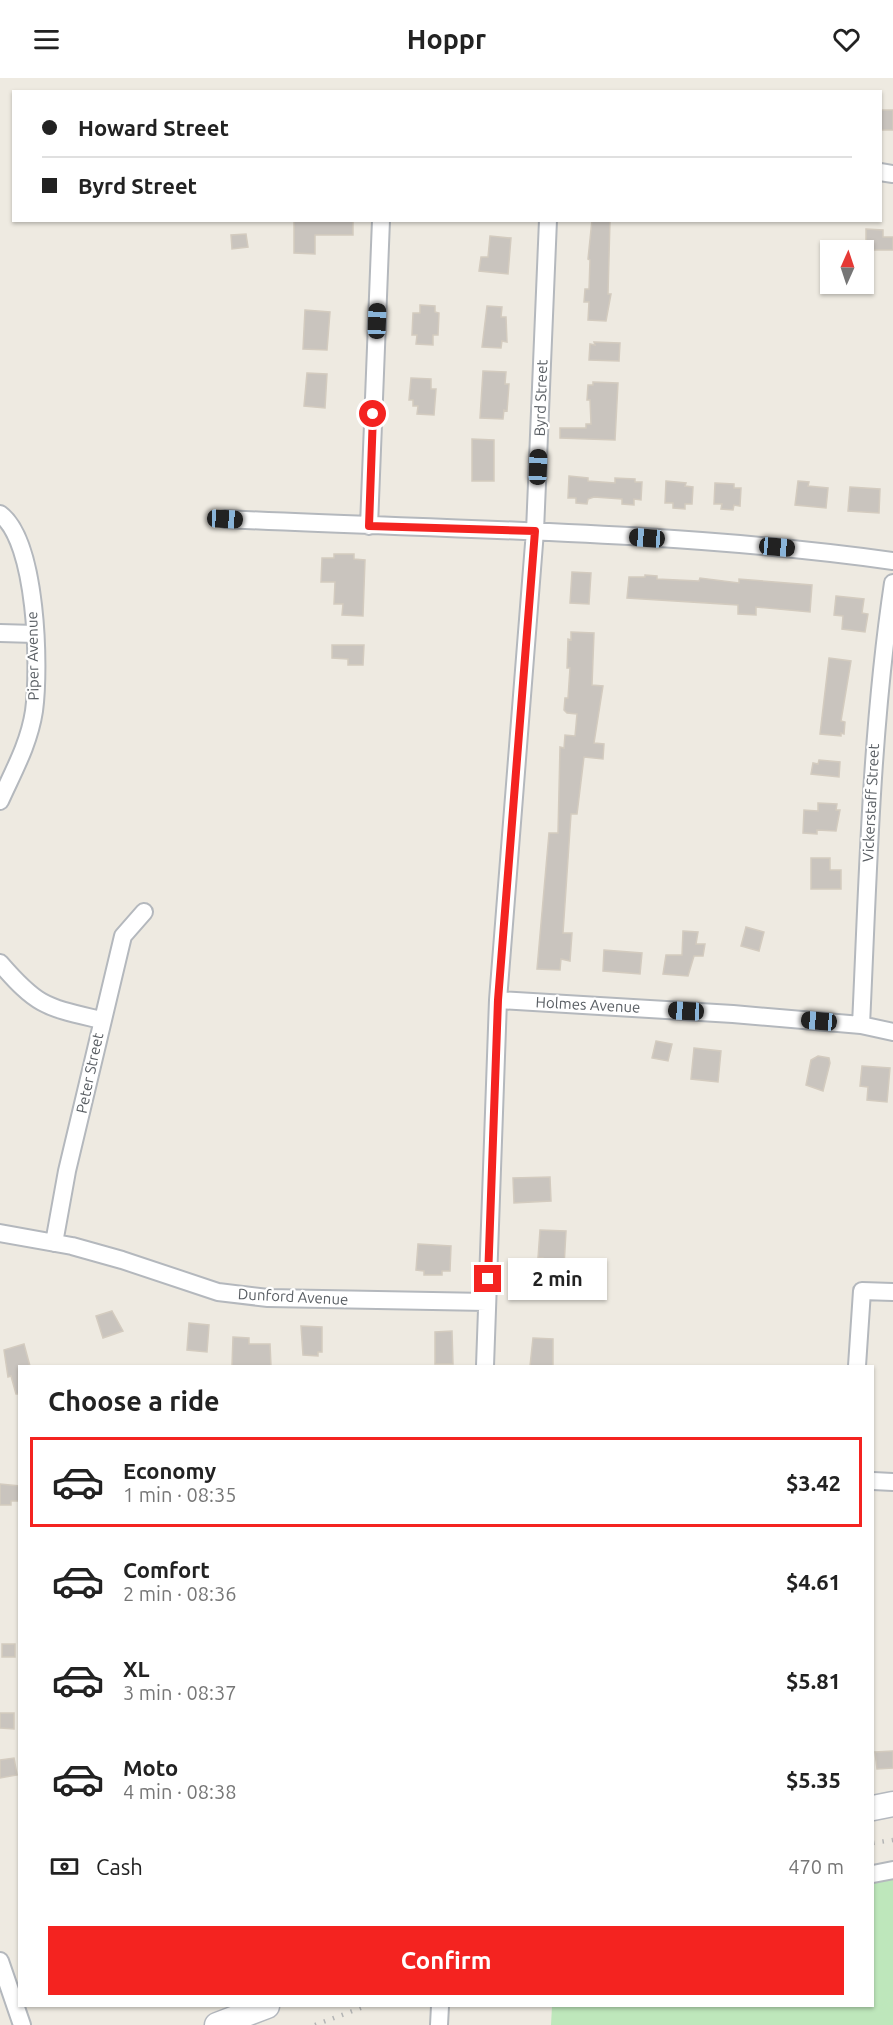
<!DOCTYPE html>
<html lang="en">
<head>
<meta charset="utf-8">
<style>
  body { margin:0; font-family:Ubuntu,sans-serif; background:#f2f2f2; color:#222; height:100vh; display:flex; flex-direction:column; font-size:22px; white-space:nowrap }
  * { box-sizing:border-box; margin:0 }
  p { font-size:20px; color:#767676 }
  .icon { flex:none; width:33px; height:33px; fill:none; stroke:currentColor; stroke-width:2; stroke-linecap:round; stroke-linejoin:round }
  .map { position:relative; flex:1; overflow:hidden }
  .details { position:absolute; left:18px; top:1287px; width:856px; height:642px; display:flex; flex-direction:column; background:#fff; border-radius:0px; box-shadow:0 2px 4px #0004 }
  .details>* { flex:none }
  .banner { position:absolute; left:12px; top:12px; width:870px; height:132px; border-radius:0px; box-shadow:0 2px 4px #0004; display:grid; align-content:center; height:132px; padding:0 30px; background:#fff }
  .needle { width:39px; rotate:3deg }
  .fabs { position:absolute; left:820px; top:162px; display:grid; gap:12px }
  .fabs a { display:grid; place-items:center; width:54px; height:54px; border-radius:0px; background:#fff; box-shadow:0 2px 4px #0004; font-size:30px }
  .end { position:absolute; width:27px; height:27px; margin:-14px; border:8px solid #f42320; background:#fff; box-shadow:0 0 0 3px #fff }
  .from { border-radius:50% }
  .bubble { position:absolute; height:42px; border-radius:0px; background:#fff; box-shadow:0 2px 4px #0004; font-size:20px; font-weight:600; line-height:42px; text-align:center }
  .car { position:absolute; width:18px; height:36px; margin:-18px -9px; border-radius:8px; box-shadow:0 0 4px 2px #0007; background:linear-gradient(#222 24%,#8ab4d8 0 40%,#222 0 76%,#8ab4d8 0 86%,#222 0) }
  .banner b { display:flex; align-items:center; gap:21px; height:57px; font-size:22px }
  .banner b+b { border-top:2px solid #e0e0e0 }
  .banner i { width:15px; height:15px; background:#222 }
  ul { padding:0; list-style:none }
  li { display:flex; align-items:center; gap:18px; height:90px; margin:0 12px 9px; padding:0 18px; border:3px solid transparent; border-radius:0px }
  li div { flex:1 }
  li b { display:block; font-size:22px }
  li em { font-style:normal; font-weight:600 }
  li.selected { border-color:#f42320 }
  li>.icon { width:54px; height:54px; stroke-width:1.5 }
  h2 { padding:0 30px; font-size:27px; line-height:72px }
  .pay { display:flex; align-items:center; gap:15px; height:66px; padding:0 30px; font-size:22px }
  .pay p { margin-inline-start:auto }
  .cta { display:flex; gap:12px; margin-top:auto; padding:12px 30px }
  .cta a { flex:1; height:69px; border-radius:0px; background:#f42320; color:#fff; font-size:24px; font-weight:600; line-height:69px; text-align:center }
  header { display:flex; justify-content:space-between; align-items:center; height:78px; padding:0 30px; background:#fff; font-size:27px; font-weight:600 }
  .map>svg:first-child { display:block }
  .green { fill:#bee7bb }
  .building { fill:#c9c4be; stroke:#d3cbbf; stroke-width:1.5 }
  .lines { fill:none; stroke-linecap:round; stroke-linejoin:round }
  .minor-casing { stroke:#b4b8bd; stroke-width:20 }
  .secondary-casing { stroke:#b5b9bf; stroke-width:27 }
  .minor { stroke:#fff; stroke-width:16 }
  .secondary { stroke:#fff; stroke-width:24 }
  .rail { stroke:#b3b4b4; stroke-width:4.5; stroke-dasharray:1.5 8; stroke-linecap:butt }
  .route { stroke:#f42320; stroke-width:8 }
  .labels { text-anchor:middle; stroke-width:4.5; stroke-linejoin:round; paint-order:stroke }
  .street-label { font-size:15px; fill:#595e63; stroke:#fff }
</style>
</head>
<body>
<header><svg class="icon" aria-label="menu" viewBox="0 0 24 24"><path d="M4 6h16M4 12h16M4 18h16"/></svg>Hoppr<svg class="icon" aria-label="heart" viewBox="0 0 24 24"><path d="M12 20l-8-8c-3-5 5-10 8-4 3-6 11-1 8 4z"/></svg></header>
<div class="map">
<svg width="893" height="1947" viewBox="0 0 893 1947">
  <rect width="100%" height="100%" fill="#eeeae1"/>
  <path class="green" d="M893 1801V1947H551L552 1928H873V1805Z"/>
  <path class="building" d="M880 32H893V52H880Z
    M294 142H353V157H315V176L294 175Z
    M592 142H610L608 216H611L606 243 588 242 589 224H584L585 211H589L590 182 588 181Z
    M866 151 883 152V159H893V172H866Z
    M246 156 248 169 232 171 231 157Z
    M490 158 511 160 508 196 479 193 481 179H488Z
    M420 227 435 228V234L439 235 438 257H433V267L416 266 417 257H412L413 235H420Z
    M487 228 502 229 501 239H506L507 264 502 263 501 270 482 269Z
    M305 232 330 234 327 272 303 271Z
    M594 264 620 265 619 283 589 282 590 266 595 267Z
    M483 293 506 294 505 306H509L507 333 504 332 503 341 480 340Z
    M307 295 327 296 325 330 304 328Z
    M411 300 431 301V311H436L434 337 417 336 418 328H413V322H409Z
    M593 304 618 305 615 362 560 360V350H586V346H591L590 322H587L588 307H593Z
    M472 361 494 362V403H472Z
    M569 398 588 400V403L615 405V400L635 401V404H642L641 422 634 421V427L622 426V421L594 419 588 421 587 426 576 425V420H568Z
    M666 403 686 405 685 408 693 409 692 426H685V431L673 430V425H665Z
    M798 403 809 404 808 408 828 410 826 430 795 427Z
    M715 405 734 406V410H741L740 428 734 427 733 432 721 431 722 426H714Z
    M850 409 880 411 879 435 848 433Z
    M334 476H354V481L365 482 363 538 342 537 343 526H334L335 504H321L322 480H334Z
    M572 494 591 495 589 526 570 525Z
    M645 497 657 498V501L699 503 700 500 739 505V501L812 507 810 534 756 529V537L738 536V527L627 520 629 499H645Z
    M836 518 864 521 862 535 868 536 865 554 842 551 843 538 834 537Z
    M571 554 594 555 592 607 603 608 594 665 604 666 603 681 584 679 577 736H571L563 855H572L570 883 561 881 560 892 537 891 549 755H558L560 669 564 670 565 657 575 658 577 636 567 635 564 632 565 620H568L570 590H567L568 561 571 562Z
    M332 567H364L363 587H348V581L332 580Z
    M829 580 851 583 841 643 845 644 844 656 841 655V658L820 656Z
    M819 682 840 684 839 699 811 696 813 685 818 686Z
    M818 725 837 726 836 732H840L836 753 817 752V756L803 755 804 732 818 733Z
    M811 780H830V792H841V811H811Z
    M746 849 764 854 759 873 741 868Z
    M683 853 698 854 696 866H705L703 878H694L688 898 663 896 666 877H682Z
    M604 872 642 875 640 896 603 893Z
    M656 963 672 966 668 983 652 980Z
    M694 970 721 973 718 1004 691 1001Z
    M818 978 829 980 830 985 823 1013 806 1007 811 982Z
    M862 988 890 990 887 1024 867 1022 868 1009 860 1008Z
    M550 1099 551 1123 514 1125 513 1100Z
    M540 1152 566 1153 564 1189 543 1188V1180H538Z
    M418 1166 451 1168 450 1193H442V1197H424V1193L416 1192Z
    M112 1233 123 1253 103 1260 96 1238Z
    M189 1245 209 1247 207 1274 187 1272Z
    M301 1248 322 1249V1274H318V1278L303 1277Z
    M452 1253 453 1286H435V1254Z
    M233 1259 249 1260V1266H270L271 1288H232Z
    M533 1260 553 1261V1288H530Z
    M24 1266 30 1288H20V1316H16L11 1298 8 1299 4 1272Z
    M0 1406 20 1408V1423H11V1427H0Z
    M2 1566H15V1579H2Z
    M0 1635H14V1651L0 1650Z
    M893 1673V1690L877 1691 875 1674Z
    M14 1680 17 1697 0 1700V1682Z"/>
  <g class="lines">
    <g class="minor-casing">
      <path id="minor" d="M880 94 893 96
        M0 436C37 463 40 589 34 633 29 666 13 694 0 723
        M225 441C447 452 672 452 893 483
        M369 448 381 142
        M0 555 35 556
        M0 885C38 929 46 929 101 942
        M498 922 733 936 861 947 893 954
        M861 947C868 799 871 652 893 505
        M0 1155 72 1168 122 1182 218 1214 268 1220 487 1224
        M54 1165 67 1093 123 858 144 834
        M485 1288 498 922 535 453 548 142
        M857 1288 862 1213 893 1214
        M873 1403 893 1404
        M873 1796 893 1792
        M0 1883 22 1947
        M439 1947 440 1928"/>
    </g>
    <g class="secondary-casing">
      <path id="secondary" d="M873 1730 893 1726
        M217 1947 267 1928"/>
    </g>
    <use href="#minor" class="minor"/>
    <use href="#secondary" class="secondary"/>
    <path class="rail" d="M873 1765 893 1762
      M315 1947 366 1928"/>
  </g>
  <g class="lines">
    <path class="route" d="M373 336 369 448 535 453 498 922 488 1201"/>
  </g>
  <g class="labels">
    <g class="street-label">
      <text transform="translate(541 320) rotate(-88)" y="5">Byrd Street</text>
      <text transform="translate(33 578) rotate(-91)" y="5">Piper Avenue</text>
      <text transform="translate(871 725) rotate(-87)" y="5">Vickerstaff Street</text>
      <text transform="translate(588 927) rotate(3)" y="5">Holmes Avenue</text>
      <text transform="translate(90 995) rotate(-78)" y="5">Peter Street</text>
      <text transform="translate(293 1219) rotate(3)" y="5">Dunford Avenue</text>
    </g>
  </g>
</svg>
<div class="fabs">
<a><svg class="needle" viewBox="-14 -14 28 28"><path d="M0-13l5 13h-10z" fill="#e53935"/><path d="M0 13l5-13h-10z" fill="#767676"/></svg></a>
</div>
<i class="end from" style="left:373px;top:336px"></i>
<i class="end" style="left:488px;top:1201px"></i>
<div class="bubble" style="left:508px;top:1180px;width:99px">2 min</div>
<i class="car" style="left:377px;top:243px;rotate:2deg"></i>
<i class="car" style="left:538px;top:389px;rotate:2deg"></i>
<i class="car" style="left:225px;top:441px;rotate:93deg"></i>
<i class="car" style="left:647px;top:460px;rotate:274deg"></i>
<i class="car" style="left:777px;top:469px;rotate:95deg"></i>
<i class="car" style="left:686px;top:933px;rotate:273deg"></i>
<i class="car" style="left:819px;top:943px;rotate:275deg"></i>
<div class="banner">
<b><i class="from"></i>Howard Street</b>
<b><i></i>Byrd Street</b>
</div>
<section class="details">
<h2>Choose a ride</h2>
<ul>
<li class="selected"><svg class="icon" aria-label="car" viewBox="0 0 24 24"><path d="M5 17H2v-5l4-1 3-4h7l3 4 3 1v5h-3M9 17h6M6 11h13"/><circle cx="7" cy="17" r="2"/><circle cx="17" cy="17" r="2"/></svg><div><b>Economy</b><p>1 min · 08:35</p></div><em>$3.42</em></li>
<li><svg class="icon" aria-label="car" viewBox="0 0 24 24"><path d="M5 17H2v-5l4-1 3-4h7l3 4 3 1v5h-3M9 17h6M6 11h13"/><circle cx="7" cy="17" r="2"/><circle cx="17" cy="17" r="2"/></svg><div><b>Comfort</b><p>2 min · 08:36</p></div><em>$4.61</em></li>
<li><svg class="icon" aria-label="car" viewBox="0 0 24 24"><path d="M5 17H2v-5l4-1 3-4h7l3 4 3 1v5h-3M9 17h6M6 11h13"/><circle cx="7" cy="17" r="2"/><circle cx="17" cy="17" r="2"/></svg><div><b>XL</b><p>3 min · 08:37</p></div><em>$5.81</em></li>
<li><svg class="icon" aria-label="car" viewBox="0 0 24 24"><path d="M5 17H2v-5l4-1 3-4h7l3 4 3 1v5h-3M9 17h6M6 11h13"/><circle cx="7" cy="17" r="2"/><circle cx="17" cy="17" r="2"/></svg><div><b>Moto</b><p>4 min · 08:38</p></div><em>$5.35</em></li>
</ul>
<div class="pay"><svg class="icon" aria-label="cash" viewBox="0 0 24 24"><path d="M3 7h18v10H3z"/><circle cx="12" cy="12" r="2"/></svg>Cash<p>470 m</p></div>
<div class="cta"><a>Confirm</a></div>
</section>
</div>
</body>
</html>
